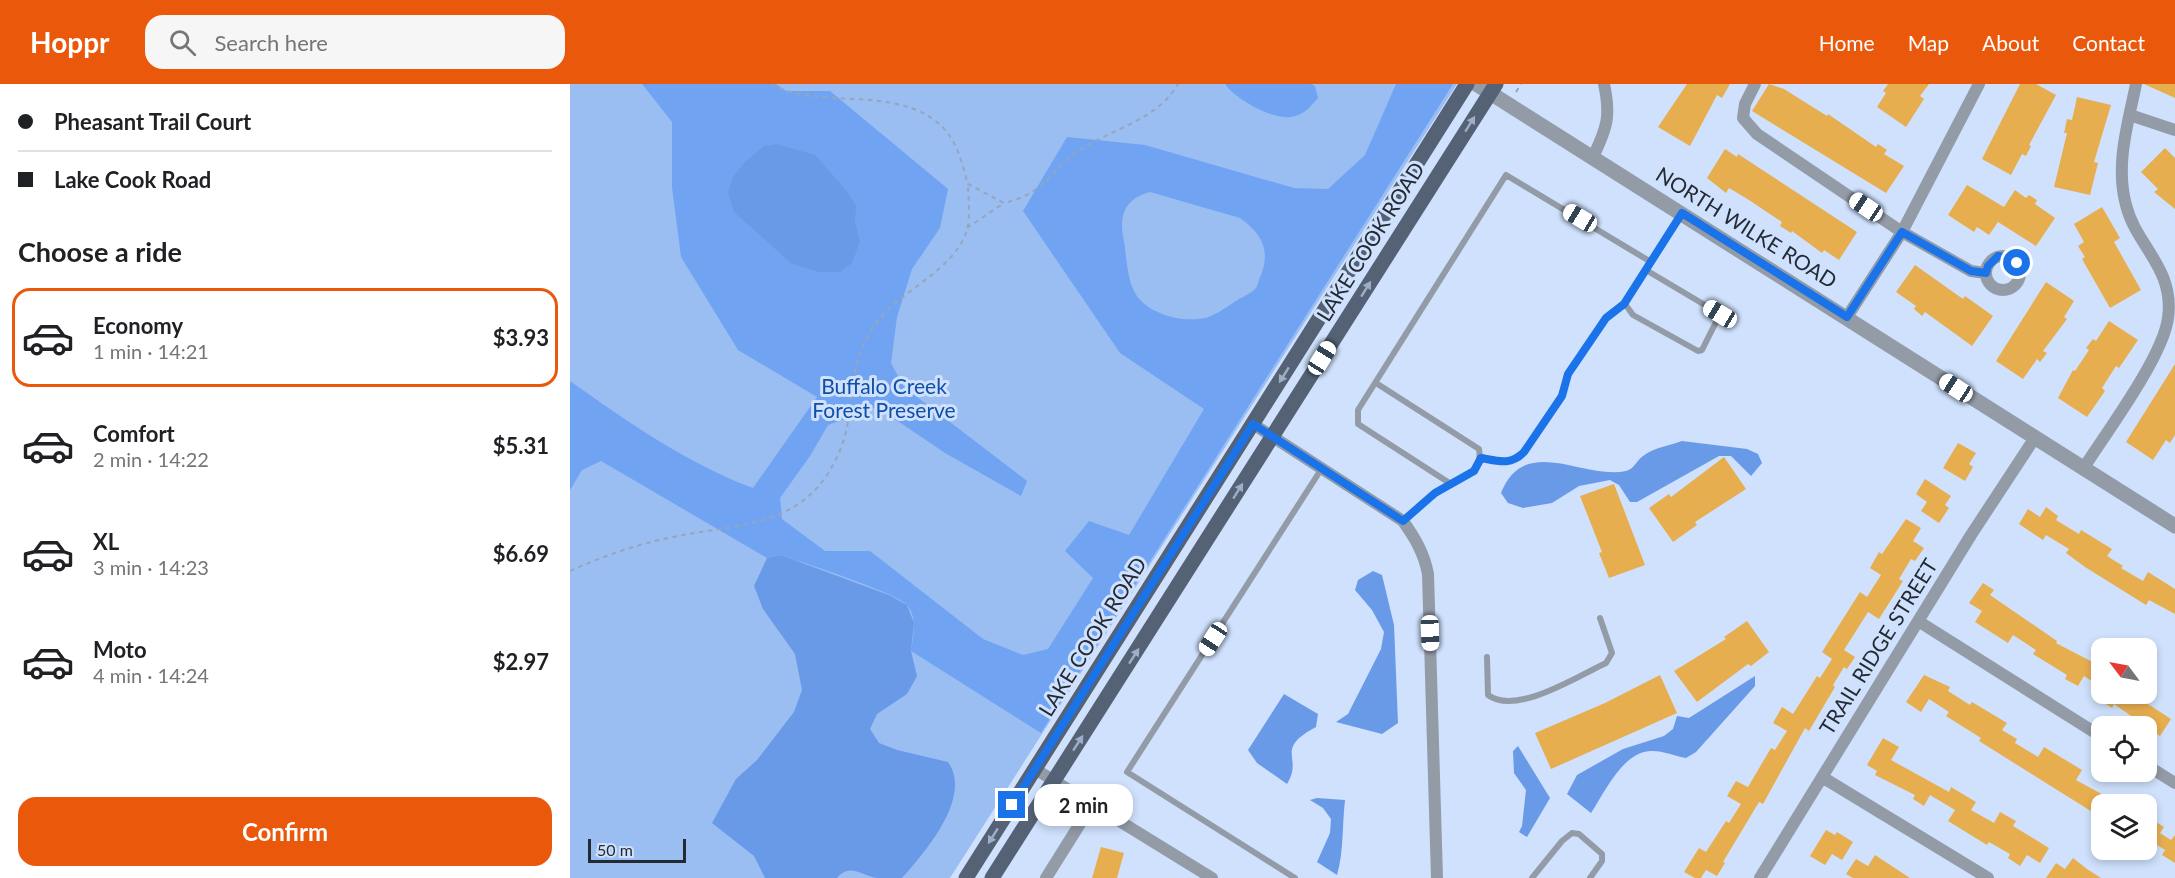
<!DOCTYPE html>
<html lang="en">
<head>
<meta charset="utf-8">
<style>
  body { margin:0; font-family:Lato,sans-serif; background:#f6f6f6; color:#202124; height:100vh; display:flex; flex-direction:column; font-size:22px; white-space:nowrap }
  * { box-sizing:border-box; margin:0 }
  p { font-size:20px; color:#757577 }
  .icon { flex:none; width:33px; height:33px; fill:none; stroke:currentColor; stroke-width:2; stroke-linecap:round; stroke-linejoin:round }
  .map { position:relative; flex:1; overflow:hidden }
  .side { display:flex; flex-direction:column; background:#fff; width:570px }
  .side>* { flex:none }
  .hud { display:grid; align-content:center; height:132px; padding:0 18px; background:#fff }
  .needle { width:39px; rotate:302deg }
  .fabs { position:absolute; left:1521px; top:554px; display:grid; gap:12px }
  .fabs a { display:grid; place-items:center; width:66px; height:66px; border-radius:12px; background:#fff; box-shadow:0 3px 9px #0003; font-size:30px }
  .scale { position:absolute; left:18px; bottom:15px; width:98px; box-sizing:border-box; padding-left:6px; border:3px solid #232a34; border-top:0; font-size:16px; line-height:21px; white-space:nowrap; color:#232a34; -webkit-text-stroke:4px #cfe1fc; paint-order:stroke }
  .end { position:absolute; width:27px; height:27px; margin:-14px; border:8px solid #1a73e8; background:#fff; box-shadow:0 0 0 3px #fff }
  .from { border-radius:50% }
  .bubble { position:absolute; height:42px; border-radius:18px; background:#fff; box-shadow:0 3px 9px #0003; font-size:20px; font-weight:700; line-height:42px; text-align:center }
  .car { position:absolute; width:18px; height:36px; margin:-18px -9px; border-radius:8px; box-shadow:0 0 4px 2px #0007; background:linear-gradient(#fff 24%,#345 0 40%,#fff 0 76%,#345 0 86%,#fff 0) }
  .hud b { display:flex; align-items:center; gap:21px; height:57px; font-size:22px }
  .hud b+b { border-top:2px solid #e0e0e0 }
  .hud i { width:15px; height:15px; background:#202124 }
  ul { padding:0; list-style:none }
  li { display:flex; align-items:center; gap:18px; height:99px; margin:0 12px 9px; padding:0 6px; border:3px solid transparent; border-radius:18px }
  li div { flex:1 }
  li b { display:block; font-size:22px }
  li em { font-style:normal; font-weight:700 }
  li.current { border-color:#ea580c }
  li>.icon { width:54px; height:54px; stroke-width:1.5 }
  h2 { padding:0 18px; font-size:27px; line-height:72px }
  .primary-button { display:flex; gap:12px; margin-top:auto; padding:12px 18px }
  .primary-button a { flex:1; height:69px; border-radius:18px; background:#ea580c; color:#fff; font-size:24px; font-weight:700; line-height:69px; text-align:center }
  header { display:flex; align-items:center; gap:36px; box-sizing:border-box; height:84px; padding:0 30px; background:#ea580c; color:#fff }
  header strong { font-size:28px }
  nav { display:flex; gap:33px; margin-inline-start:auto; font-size:21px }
  .search { width:420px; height:54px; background:#f6f6f6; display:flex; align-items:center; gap:15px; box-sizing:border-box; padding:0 21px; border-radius:18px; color:#757577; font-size:22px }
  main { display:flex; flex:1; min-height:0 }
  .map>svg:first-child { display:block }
  .green { fill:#9abdf2 }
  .forest { fill:#70a4f2; fill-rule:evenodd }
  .water { fill:#689ae8 }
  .building { fill:#e7ae50 }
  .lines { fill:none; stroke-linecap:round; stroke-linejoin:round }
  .path { stroke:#97a5bb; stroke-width:2; stroke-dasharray:4.5 4.5; stroke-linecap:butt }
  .service { stroke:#939ba7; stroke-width:6 }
  .minor { stroke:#939ba7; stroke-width:12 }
  .tertiary { stroke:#939ba7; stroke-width:15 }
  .primary { stroke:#556276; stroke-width:15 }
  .oneway { fill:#9eaec6 }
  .route { stroke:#1a73e8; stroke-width:8 }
  .labels { text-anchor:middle; stroke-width:6; stroke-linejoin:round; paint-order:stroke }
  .street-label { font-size:21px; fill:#232a34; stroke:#cfe1fc }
  .park-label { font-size:21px; fill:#0e4fa9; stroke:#cfe1fc }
</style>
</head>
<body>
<header>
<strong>Hoppr</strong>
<div class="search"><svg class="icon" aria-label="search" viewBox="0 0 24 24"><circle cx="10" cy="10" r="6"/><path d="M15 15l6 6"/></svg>Search here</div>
<nav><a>Home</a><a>Map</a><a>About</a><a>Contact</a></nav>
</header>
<main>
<section class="side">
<div class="hud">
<b><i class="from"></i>Pheasant Trail Court</b>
<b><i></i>Lake Cook Road</b>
</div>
<h2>Choose a ride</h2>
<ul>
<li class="current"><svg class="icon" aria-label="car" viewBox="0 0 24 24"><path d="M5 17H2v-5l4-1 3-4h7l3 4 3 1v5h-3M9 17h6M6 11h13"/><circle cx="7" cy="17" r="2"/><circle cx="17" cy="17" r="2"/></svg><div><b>Economy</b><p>1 min · 14:21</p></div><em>$3.93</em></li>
<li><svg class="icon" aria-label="car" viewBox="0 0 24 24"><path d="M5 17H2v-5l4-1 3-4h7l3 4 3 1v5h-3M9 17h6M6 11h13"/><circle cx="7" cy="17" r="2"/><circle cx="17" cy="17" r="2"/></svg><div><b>Comfort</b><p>2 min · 14:22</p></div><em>$5.31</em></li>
<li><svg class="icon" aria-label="car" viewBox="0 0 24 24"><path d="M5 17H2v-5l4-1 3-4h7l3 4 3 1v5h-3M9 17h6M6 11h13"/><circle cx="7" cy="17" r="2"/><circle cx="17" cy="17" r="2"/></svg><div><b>XL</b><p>3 min · 14:23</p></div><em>$6.69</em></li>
<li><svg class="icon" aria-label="car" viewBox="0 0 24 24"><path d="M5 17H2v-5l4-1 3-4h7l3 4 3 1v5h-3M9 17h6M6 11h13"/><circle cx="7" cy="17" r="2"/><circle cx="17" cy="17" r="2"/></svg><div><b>Moto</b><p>4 min · 14:24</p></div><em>$2.97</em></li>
</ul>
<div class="primary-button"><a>Confirm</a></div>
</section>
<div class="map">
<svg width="1605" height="794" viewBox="0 0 1605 794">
  <rect width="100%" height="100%" fill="#cfe1fc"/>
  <path class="green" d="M0 0H887L380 794H0Z"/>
  <path class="forest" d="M72 0H206L216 7H260L378 105 370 144 342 185 327 233 321 279 334 303 457 397 451 412 375 369 307 323 258 341 240 372 210 414 212 435 255 467H300L413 555 453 571 478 565 523 494 495 467 519 437 559 451 634 325 550 269 453 127 497 53 575 61 724 104 758 105 795 71 826 0H883L471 649 341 567C343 552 348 534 337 521 327 509 231 478 211 471L197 474 31 377 12 386 0 406V297C58 338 116 379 183 404L247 313 168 266 111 173 102 103V38ZM580 108 670 134C691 149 701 165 691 191 689 194 688 201 686 204 681 210 669 214 663 219 655 224 644 232 635 234 612 239 577 230 565 209 556 192 557 171 553 152 549 129 557 114 580 108Z
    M655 0H741L745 2 748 14C740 23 734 31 721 33 703 36 665 15 655 0Z"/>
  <path class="water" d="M207 60 245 71 276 106 286 122 285 137 290 158 282 179 270 188H249L222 180 164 128 158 108 163 93 174 79 194 62Z
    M1112 357 1177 365 1188 370 1192 379 1181 392 1161 372H1149L1067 418H1060L1049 401 1040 396 1009 402 982 419 953 424 938 419 931 409C955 349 1013 396 1056 387 1064 385 1067 376 1073 372 1083 364 1101 361 1112 357Z
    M211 471 319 511 337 521 344 539 341 567 347 592 337 610 307 630 300 645 309 659 327 666 378 678C403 713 355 768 332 794 324 794 315 794 307 794 292 792 280 778 267 794H195L184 772 142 739 166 695 187 676 224 628 232 606 225 570 193 525 184 502 197 474Z
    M803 487 812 491 824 541 828 639 812 650 766 638 778 630 811 565 814 548 802 526 785 506 788 496Z
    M1185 592V602L1126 668 1116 674C1105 672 1091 666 1080 667 1052 669 1035 708 1021 729L997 710 1007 691 1053 665 1094 652 1103 645 1107 632 1119 634Z
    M714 610 748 630 746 643C703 666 734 673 717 700L687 679 678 666Z
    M948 662 980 714 957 753 949 748 952 742 956 706 944 689 943 667Z
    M747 714 775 716C772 741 774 767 767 791L747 778 760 749 761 735 753 724 740 716Z"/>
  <path class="building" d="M1117 0H1160L1152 14 1147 11 1120 62 1088 43Z
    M1199 0 1214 5 1257 32 1258 30 1306 63 1308 60 1317 66 1314 70 1334 82 1316 109 1182 27Z
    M1318 0H1359L1350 12 1354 15 1336 43 1307 23 1316 9 1313 7Z
    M1450 0H1466L1486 11 1459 61 1461 62 1456 72 1452 70 1441 91 1412 75Z
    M1574 0H1605V14Z
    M1507 13 1541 21 1524 78 1528 79 1520 111 1484 103 1497 49H1494L1497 35 1502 36Z
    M1595 64 1605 74V125L1584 108 1588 105 1571 88Z
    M1155 65 1167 73 1168 70 1287 148 1269 176 1254 166 1252 169 1222 147 1221 149 1210 142 1212 138 1179 116 1159 104 1156 109 1137 94Z
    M1397 101 1434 123 1445 106 1456 114 1459 111 1467 116 1465 120 1485 134 1466 162 1428 138 1419 151 1407 143 1404 148 1378 131Z
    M1532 123 1550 154 1544 158 1571 206 1540 224 1512 175 1515 173 1508 162 1514 158 1504 140Z
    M1345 181 1393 215 1395 212 1423 232 1402 262 1355 228 1352 232 1344 225 1346 222 1326 208Z
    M1476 198 1504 217 1494 233 1497 235 1473 267 1477 269 1470 278 1467 275 1453 295 1426 277Z
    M1539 237 1568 256 1549 284 1546 282 1532 304 1535 307 1517 333 1488 314 1503 286 1505 287 1519 266 1516 264 1523 255 1526 257Z
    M1605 280V351L1600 359 1596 356 1583 376 1556 358Z
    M1388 359 1406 369 1399 380 1403 383 1395 397 1373 384Z
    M1154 373 1176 405 1125 438 1127 441 1103 458 1079 424 1099 410 1101 413Z
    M1355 395 1381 412 1375 421 1379 424 1369 439 1351 427 1357 418 1346 410Z
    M1044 400 1075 481 1039 494 1029 469 1032 468 1010 412Z
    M1476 423 1488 432 1486 436 1509 450 1511 446 1542 465 1537 472 1553 482 1551 484 1573 497 1578 488 1605 505V530L1579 516 1576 521 1515 483 1496 469 1499 465 1476 451 1473 456 1449 440 1458 425 1470 433Z
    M1336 435 1351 444 1343 457 1354 464 1345 477 1341 475 1329 495 1333 497 1309 535 1298 528 1274 566 1285 573 1277 585 1274 583 1263 601 1265 603 1239 647 1235 644 1193 720 1189 718 1153 778 1155 779 1147 792 1136 786 1131 794H1125L1114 788 1129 764 1136 768 1156 737 1159 739 1171 720 1157 712 1166 697 1178 703 1201 664 1205 666 1217 647 1203 639 1212 623 1223 630 1247 592 1250 594 1262 575 1252 568 1290 508 1297 513 1311 491 1300 484 1309 468 1312 470Z
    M1413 499 1424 506 1420 511 1487 557 1486 559 1532 583V591L1526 600 1514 592 1508 602 1495 595 1497 591 1463 570 1466 566 1443 551 1438 559 1405 538 1412 527 1399 519Z
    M1177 537 1199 568 1181 582 1178 580 1127 618 1104 587 1156 555 1154 553Z
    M1090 591 1107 629 981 685 965 649 1035 619Z
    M1354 591 1380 603 1378 607 1400 621 1402 618 1437 639 1432 646 1447 655 1445 659 1468 673 1474 663 1512 686 1506 696 1550 720H1532V734L1409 657 1411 654 1376 632 1379 628 1359 615 1351 628 1336 618Z
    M1527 609H1561L1601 635 1590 652 1544 620 1542 624 1531 617 1533 613Z
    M1313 654 1329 663 1321 676 1379 708 1381 703 1406 718 1401 726 1424 739 1430 728 1446 737 1443 742 1479 764 1470 779 1457 771 1450 782 1438 774 1440 770 1419 758 1417 761 1378 737 1385 726 1360 711 1354 722 1343 715 1345 711 1305 691 1307 687 1297 681Z
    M1576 732 1594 743 1590 749 1601 756 1605 751V779L1592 771 1595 766 1576 754Z
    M1256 746 1265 751 1267 748 1283 758 1272 776 1262 770 1255 781 1240 772Z
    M531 763 554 769 547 794H522Z
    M1305 771 1340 794H1283L1276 790 1286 775 1298 782Z
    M1503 774 1517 785 1531 794H1476L1486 779 1495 785Z"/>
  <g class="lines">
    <path class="path" d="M201 0C217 10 235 11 254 13 299 17 361 12 385 61 391 73 394 88 398 100L434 119C476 110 481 84 513 64 545 44 588 35 608 0
      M946 8 951 0
      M397 144 434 119
      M0 487C33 472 68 460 103 453 169 439 232 445 266 375 290 328 271 285 307 238 332 205 385 186 397 146 401 132 398 114 398 100"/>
    <path class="service" d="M1055 220 1063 231 1128 267 1132 266 1150 230 1076 186
      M806 299 909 365C914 392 883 396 866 408 854 416 844 427 833 437
      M911 373C928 377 940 382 954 368L991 312 998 290 1036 234 1055 220 1112 130
      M881 400 788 340V326L936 91 1081 178
      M917 573 918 611C946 632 1008 592 1036 579L1042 569 1030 534
      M725 794 557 688 752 384
      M962 794 992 757 1002 749 1009 750 1032 770V777L1020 794"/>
    <path class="minor" d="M1185 0 1175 20 1173 34 1187 50 1332 148 1401 187 1416 189
      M1560 31 1605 46
      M1023 73C1037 44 1041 32 1034 0
      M1416 189a17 17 0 1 1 34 0a17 17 0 1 1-34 0Z
      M1277 233 1332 148 1409 0
      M683 340 833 437C845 454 854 469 858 490L867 794
      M1513 385C1536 349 1593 273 1598 234 1605 184 1566 162 1556 121 1545 80 1558 40 1566 0
      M1348 537 1532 653
      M1576 681 1605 699
      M465 685 642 794
      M1252 693 1418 794
      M476 794 523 719
      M1190 794 1401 451 1464 355"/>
    <path class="tertiary" d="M906 0 1605 442"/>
    <path class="primary" d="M396 794 897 0
      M422 794 926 0"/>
  </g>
  <defs><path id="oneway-solid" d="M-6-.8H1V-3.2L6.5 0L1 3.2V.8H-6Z" transform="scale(1.5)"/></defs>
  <g class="oneway">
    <use href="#oneway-solid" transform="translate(900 40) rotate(-58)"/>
    <use href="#oneway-solid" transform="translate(796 205) rotate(-58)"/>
    <use href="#oneway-solid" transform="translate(714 291) rotate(122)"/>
    <use href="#oneway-solid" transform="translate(668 407) rotate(-58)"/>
    <use href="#oneway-solid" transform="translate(564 572) rotate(-57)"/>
    <use href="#oneway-solid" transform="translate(508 659) rotate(-57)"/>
    <use href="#oneway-solid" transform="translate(423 752) rotate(122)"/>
  </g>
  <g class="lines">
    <path class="route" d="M442 721 683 340 833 437 865 409 904 387 911 374C928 377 940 382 954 368L992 312 998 290 1036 234 1054 220 1112 129 1277 233 1332 148 1401 187 1416 189 1418 182 1428 172 1442 174 1447 179"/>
  </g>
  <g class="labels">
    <g class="street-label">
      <text transform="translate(1176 144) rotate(32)" y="7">NORTH WILKE ROAD</text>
      <text transform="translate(801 158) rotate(-58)" y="7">LAKE COOK ROAD</text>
      <text transform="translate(523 553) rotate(-58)" y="7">LAKE COOK ROAD</text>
      <text transform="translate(1309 563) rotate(-58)" y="7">TRAIL RIDGE STREET</text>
    </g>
    <g class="park-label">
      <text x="314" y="310">Buffalo Creek<tspan x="314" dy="24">Forest Preserve</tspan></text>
    </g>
  </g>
</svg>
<div class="fabs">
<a><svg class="needle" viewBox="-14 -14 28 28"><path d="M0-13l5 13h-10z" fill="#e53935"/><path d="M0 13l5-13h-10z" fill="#757577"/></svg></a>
<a><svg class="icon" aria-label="locate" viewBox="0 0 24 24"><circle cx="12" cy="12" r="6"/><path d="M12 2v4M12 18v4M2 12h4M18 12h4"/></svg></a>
<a><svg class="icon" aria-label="layers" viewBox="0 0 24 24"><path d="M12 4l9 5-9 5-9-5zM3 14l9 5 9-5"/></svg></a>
</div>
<div class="scale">50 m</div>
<i class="end from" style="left:1447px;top:179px"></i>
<i class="end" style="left:442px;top:721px"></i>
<div class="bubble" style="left:464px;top:700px;width:99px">2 min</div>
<i class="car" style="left:1296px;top:123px;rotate:304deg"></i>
<i class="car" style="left:1010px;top:134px;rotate:301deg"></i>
<i class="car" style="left:1150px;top:230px;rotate:301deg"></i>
<i class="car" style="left:752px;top:274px;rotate:32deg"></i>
<i class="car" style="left:1386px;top:304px;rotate:303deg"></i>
<i class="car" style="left:860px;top:549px;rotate:178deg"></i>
<i class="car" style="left:643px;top:555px;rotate:213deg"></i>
</div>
</main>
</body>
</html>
